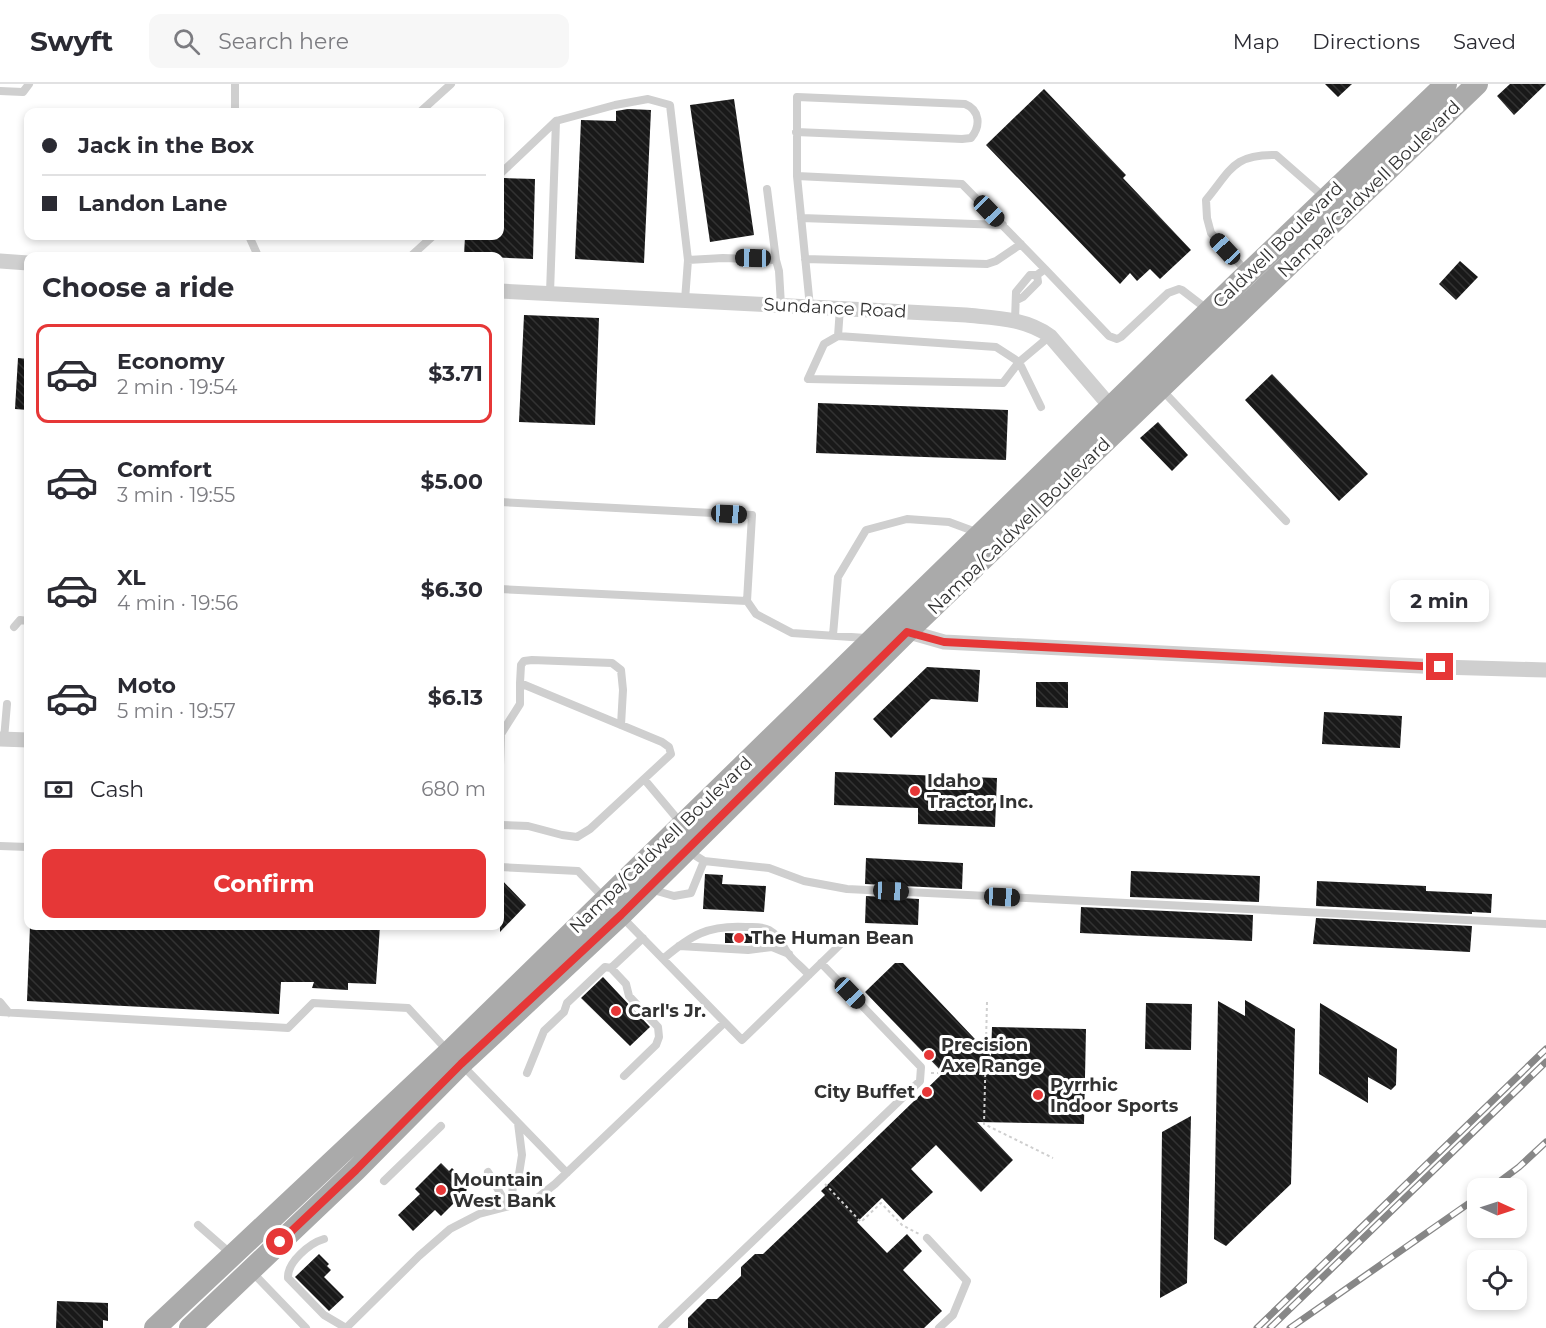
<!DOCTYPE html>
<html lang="en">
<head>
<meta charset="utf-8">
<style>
  body { margin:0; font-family:Montserrat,sans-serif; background:#f7f7f7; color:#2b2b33; height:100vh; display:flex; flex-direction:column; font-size:22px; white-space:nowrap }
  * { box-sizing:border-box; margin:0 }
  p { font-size:20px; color:#7c7c81 }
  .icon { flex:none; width:33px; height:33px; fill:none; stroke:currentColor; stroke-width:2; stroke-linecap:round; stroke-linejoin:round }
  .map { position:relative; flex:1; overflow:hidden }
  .sheet { position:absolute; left:24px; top:168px; width:480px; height:678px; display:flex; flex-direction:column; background:#fff; border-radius:12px; box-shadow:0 3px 9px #0003 }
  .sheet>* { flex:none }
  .top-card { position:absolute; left:24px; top:24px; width:480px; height:132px; border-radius:12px; box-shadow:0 3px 9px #0003; display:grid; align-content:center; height:132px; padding:0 18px; background:#fff }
  .needle { width:39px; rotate:93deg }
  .tools { position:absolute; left:1467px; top:1094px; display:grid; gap:12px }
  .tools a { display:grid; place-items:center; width:60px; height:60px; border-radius:12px; background:#fff; box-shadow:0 3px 9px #0003; font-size:30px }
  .end { position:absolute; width:27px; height:27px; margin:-14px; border:8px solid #e63737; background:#fff; box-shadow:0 0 0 3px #fff }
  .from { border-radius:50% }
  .bubble { position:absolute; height:42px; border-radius:12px; background:#fff; box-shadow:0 3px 9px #0003; font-size:20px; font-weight:700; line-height:42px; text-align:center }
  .car { position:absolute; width:18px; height:36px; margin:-18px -9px; border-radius:8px; box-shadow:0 0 4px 2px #0007; background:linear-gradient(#222 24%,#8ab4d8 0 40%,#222 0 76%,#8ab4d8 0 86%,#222 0) }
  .top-card b { display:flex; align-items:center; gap:21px; height:57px; font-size:22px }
  .top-card b+b { border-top:2px solid #e1e1e2 }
  .top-card i { width:15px; height:15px; background:#2b2b33 }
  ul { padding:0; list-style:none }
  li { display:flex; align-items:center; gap:18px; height:99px; margin:0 12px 9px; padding:0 6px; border:3px solid transparent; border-radius:12px }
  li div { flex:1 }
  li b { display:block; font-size:22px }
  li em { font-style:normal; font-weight:700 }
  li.selected { border-color:#e63737 }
  li>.icon { width:54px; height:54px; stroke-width:1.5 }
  h2 { padding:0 18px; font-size:27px; line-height:72px }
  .pay { display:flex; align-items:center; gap:15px; height:66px; padding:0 18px; font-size:22px }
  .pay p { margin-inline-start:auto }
  .action { display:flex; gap:12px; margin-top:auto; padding:12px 18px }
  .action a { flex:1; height:69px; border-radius:12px; background:#e63737; color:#fff; font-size:24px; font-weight:700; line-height:69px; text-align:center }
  header { display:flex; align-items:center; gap:36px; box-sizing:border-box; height:84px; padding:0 30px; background:#fff; border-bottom:2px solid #e1e1e2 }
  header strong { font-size:28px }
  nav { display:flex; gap:33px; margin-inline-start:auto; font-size:21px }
  .search { width:420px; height:54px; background:#f7f7f7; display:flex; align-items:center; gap:15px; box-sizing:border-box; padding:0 21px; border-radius:12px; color:#7c7c81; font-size:22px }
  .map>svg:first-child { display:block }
  .building { fill:url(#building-back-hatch) }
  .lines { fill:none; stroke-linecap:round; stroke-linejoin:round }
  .path { stroke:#cfcfcf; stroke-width:2; stroke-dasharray:3 3; stroke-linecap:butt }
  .lane { stroke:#cfcfcf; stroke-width:8 }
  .street { stroke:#cfcfcf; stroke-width:15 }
  .primary { stroke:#aaa; stroke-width:22 }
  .rail-casing { stroke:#878787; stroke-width:7 }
  .rail { stroke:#fff; stroke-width:4.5; stroke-dasharray:14; stroke-linecap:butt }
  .route { stroke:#e63737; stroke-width:8 }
  .poi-dot { fill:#e63737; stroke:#fff; stroke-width:2 }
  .labels { text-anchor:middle; stroke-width:6; stroke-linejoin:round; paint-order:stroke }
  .street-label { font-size:18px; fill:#323232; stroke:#fff }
  .poi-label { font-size:18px; font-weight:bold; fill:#323232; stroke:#fff; text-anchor:start }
</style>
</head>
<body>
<header>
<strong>Swyft</strong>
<div class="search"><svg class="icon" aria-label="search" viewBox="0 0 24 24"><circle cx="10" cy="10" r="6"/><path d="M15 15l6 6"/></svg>Search here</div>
<nav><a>Map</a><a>Directions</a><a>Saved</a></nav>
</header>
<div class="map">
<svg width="1546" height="1244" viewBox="0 0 1546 1244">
  <defs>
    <pattern id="building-back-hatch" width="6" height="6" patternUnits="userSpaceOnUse" patternTransform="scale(1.5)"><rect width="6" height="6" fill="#191919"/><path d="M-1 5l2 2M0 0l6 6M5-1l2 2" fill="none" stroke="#323232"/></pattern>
  </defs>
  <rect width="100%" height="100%" fill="#fff"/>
  <path class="building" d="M1325 0H1352L1338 13Z
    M1510 0H1546L1514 31 1497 12Z
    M1044 5 1126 91 1123 94 1191 166 1160 195 1150 185 1137 197 1130 189 1120 200 986 61Z
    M734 15 754 151 710 158 690 21Z
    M628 25 651 26 644 179 575 175 581 36 616 37V27Z
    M504 94 535 95 533 175 464 172 465 152H500L501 96Z
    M1460 177 1478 193 1456 216 1439 200Z
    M524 231 599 234 595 341 519 338Z
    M18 274 28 275V326L15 325Z
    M1272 290 1368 390 1339 417 1245 316Z
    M818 319 1008 326 1006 376 816 369Z
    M1158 338 1188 371 1172 387 1140 354Z
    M927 583 980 586 978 618 931 615 891 654 873 635Z
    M1036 598H1068V624L1036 623Z
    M1324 628 1402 632 1400 664 1322 660Z
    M835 688 997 694 995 743 918 740V724L834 721Z
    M866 774 963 779 962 805 865 800Z
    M1131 787 1260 792 1259 818 1130 813Z
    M705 790 723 791 722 800 766 802 764 828 703 825Z
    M500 794 526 821 500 848Z
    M1317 797 1426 802V807L1492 810 1491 829 1472 828V830L1316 822Z
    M866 812 919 815 918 841 865 839Z
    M1081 823 1253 831 1252 857 1080 849Z
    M1316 834 1472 842 1470 868 1313 860Z
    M30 842H380L376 900 348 899V906L312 904 314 898H281L279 930 27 917Z
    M725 849 753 850 752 859H725Z
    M895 879H903L991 972 992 943 1086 945 1084 1040 977 1038 1013 1076 981 1108 936 1061 911 1085 933 1108 903 1136 882 1114 857 1138 887 1169 907 1150 922 1167 903 1186 942 1227 924 1244H688V1234L707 1215H717L741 1192V1183L755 1170H763L825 1111 821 1107 943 989 865 908Z
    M603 893 650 943 630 962 581 914Z
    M1245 916 1295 945 1291 1100 1226 1162 1214 1155 1218 917 1245 932Z
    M1146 919 1192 920 1191 966 1145 965Z
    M1320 919 1397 965 1396 1001 1391 1006 1368 993V1019L1319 990Z
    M1191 1032 1187 1199 1160 1214 1162 1048Z
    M441 1079 449 1087 452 1084 463 1095 460 1098 467 1106 441 1132 435 1126 413 1147 398 1131 420 1110 415 1105Z
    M319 1170 329 1180 327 1182 331 1186 324 1193 344 1213 329 1227 295 1193Z
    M57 1217 108 1219V1237L103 1236V1244H56Z"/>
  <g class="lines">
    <path class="path" d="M987 918 984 1040 1053 1074
      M931 989 985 990
      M825 1100 861 1138 881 1119 902 1141 919 1150"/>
    <path class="lane" d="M0 7 23 8 29 0
      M235 28V0
      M420 28 451 0
      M796 48 962 55 971 54C981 42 980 26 965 20L797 13V92
      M500 90 556 37
      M767 105 776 176
      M801 134 1003 141
      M249 152 258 172
      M411 172 433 152
      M805 175 987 180 996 177 1021 160
      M1247 188 1211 149 1207 134 1206 116C1231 86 1233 70 1276 71L1324 113
      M550 209 556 37 615 21 648 15 670 21 688 176
      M685 216 688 176 723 174 776 176 779 187 781 221
      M1017 216 1023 213 1038 198 1037 191
      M810 223 797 92 962 100 1045 185
      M840 224 838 252 824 260 808 295 1003 299 1019 278 1050 252
      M1015 236 1016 208 1030 191H1037L1045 185 1109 252 1117 255 1121 253 1168 209 1179 205 1182 206 1208 226
      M838 252 996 263 1019 278 1041 323
      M1163 307 1286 437
      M500 418 752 431 747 517 500 505
      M747 517 756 530 792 549 866 554
      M14 543 20 536 28 537
      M833 551 838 493 866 446 907 435 949 438 976 448
      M520 599 521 581 524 577 532 576 612 579 621 586 623 606 621 641
      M4 655 7 620
      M500 682 501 650 520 620V599L662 658 669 663 671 670 590 745 577 753 562 751 528 742 500 741
      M644 695 680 738
      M0 762 28 763
      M688 767 704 777 769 784 804 797 847 805 1546 840
      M500 783 578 787 604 814
      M650 805 674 812 691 809 704 777
      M622 833 742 956 850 851
      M679 862 748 866 772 863 789 870
      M663 875C691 851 708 841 746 843 754 843 762 842 769 846 780 852 782 862 789 871 795 878 803 884 809 891
      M611 884 643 854
      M0 918 9 929
      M0 928 288 944 313 919 408 924 447 966
      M462 981 567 1089
      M527 989 544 947 564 928 567 919 605 883 611 884 626 900 629 912 658 943 659 953 656 961 624 992
      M488 1088 507 1121
      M384 1097 441 1042
      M511 1120 513 1102 519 1090 522 1071 518 1039
      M198 1141 230 1169
      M927 1154 967 1197 953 1231 939 1244
      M324 1155C310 1159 287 1178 288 1194L324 1231 346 1244 419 1172 450 1145 479 1130 536 1115 555 1100 724 939
      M253 1189 306 1244
      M662 1244 920 997 921 983 821 879"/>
    <path class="street" d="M0 177 28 179
      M500 207 966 231C995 234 1025 234 1050 252L1116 329
      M902 546 944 558 1440 583 1546 586
      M0 655 28 656"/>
    <path class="primary" d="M155 1244 449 968 1240 197 1446 0
      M190 1244 356 1086 461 980 621 831 907 548 1477 0"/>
    <g class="rail-casing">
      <path id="rail" d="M1491 1104 1519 1083 1546 1058
        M1257 1244 1546 965
        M1270 1244 1546 978
        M1290 1244 1478 1113"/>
    </g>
    <use href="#rail" class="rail"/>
  </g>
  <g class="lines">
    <path class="route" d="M280 1158 356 1086 461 980 621 831 907 548 944 558 1440 583"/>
  </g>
  <g class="poi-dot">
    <circle cx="915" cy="707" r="6"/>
    <circle cx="739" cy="854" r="6"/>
    <circle cx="616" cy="927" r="6"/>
    <circle cx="929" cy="971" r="6"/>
    <circle cx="927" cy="1008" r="6"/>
    <circle cx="1038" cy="1011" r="6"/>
    <circle cx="441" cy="1106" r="6"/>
  </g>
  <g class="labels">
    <g class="street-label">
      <text transform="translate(1369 105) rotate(-44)" y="6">Nampa/Caldwell Boulevard</text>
      <text transform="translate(1278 161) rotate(-44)" y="6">Caldwell Boulevard</text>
      <text transform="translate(835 224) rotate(3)" y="6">Sundance Road</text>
      <text transform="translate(1019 442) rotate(-44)" y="6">Nampa/Caldwell Boulevard</text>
      <text transform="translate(661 761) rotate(-44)" y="6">Nampa/Caldwell Boulevard</text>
    </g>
    <g class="poi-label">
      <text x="927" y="703">Idaho<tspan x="927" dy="21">Tractor Inc.</tspan></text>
      <text x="751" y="860">The Human Bean</text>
      <text x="628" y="933">Carl's Jr.</text>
      <text x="941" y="967">Precision<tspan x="941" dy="21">Axe Range</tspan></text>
      <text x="1050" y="1007">Pyrrhic<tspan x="1050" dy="21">Indoor Sports</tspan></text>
      <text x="915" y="1014" text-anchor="end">City Buffet</text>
      <text x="453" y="1102">Mountain<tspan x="453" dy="21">West Bank</tspan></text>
    </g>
  </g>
</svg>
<div class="tools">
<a><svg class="needle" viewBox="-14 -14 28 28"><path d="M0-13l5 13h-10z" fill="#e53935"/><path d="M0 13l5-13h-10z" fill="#7c7c81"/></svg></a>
<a><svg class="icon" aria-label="locate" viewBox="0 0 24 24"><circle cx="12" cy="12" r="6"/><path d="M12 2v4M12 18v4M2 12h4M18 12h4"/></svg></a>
</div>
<i class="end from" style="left:280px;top:1158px"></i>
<i class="end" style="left:1440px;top:583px"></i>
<div class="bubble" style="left:1390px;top:496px;width:99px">2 min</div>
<i class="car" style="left:989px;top:127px;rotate:136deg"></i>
<i class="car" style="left:1225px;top:165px;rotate:317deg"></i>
<i class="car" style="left:753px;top:174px;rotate:271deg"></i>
<i class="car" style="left:729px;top:430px;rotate:93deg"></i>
<i class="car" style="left:891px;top:807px;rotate:93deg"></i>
<i class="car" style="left:1002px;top:813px;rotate:93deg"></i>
<i class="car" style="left:850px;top:909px;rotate:136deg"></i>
<div class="top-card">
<b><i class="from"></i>Jack in the Box</b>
<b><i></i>Landon Lane</b>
</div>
<section class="sheet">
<h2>Choose a ride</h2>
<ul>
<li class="selected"><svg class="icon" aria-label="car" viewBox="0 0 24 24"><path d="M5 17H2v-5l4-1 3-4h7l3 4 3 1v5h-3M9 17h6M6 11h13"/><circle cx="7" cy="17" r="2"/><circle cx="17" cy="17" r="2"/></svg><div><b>Economy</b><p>2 min · 19:54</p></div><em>$3.71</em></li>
<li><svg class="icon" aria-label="car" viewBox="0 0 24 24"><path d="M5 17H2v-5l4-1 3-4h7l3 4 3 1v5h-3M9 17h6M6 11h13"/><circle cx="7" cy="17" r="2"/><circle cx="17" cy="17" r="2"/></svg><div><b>Comfort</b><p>3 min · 19:55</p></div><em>$5.00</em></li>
<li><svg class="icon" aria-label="car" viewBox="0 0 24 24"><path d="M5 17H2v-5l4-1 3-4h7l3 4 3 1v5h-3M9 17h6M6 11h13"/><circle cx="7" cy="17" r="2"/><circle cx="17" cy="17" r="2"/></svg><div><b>XL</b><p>4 min · 19:56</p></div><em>$6.30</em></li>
<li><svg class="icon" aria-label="car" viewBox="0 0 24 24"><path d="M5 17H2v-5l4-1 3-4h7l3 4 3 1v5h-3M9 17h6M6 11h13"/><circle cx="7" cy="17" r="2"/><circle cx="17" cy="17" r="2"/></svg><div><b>Moto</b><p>5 min · 19:57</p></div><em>$6.13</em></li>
</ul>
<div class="pay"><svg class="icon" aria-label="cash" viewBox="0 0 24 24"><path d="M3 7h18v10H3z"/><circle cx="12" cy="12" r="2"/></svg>Cash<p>680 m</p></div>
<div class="action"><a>Confirm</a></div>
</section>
</div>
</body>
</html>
